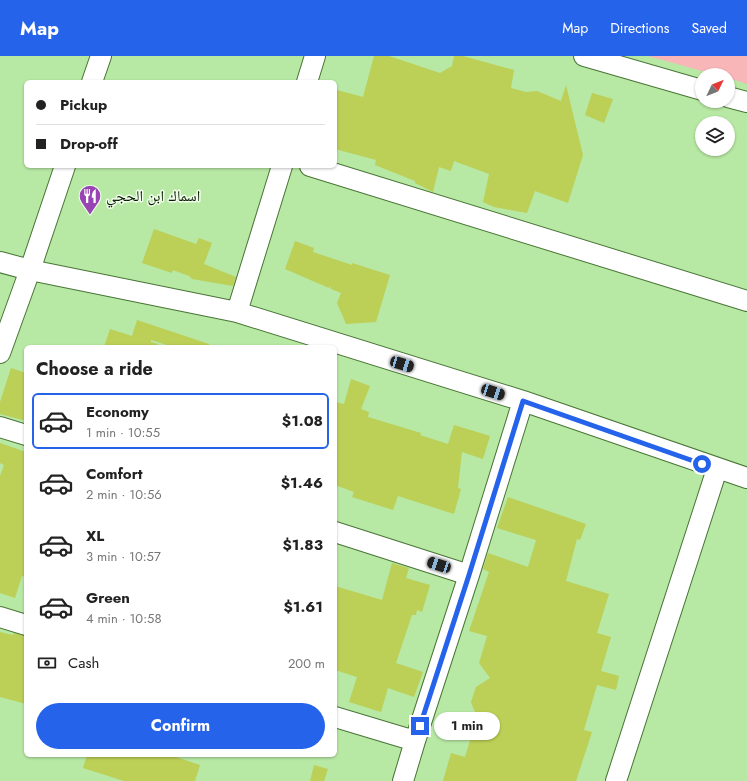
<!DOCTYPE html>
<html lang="en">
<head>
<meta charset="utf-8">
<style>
  body { margin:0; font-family:Jost,"Noto Naskh Arabic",sans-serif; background:#f6f6f6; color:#222; height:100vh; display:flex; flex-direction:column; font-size:15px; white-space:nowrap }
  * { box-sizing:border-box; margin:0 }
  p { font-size:13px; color:#767676 }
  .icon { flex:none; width:22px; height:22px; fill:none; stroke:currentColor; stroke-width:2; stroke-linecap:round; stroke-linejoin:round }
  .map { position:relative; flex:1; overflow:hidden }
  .sheet { position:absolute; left:24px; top:289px; width:313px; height:412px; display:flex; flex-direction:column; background:#fff; border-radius:6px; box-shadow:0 1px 3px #0004 }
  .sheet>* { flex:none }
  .top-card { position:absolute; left:24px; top:24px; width:313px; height:88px; border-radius:6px; box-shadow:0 1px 3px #0004; display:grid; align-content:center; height:88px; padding:0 12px; background:#fff }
  .needle { width:26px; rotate:47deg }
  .buttons { position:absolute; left:695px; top:12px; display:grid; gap:8px }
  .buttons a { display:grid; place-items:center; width:40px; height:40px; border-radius:50%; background:#fff; box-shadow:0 1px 3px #0004; font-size:20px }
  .end { position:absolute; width:18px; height:18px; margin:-9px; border:5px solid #2563eb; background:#fff; box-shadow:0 0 0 2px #fff }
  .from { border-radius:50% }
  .bubble { position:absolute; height:28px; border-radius:14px; background:#fff; box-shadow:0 1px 3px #0004; font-size:13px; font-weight:700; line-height:28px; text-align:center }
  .car { position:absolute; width:12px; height:24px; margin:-12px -6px; border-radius:5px; box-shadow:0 0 3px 1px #0007; background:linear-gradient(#222 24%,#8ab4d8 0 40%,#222 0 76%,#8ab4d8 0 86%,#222 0) }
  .top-card b { display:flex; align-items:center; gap:14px; height:38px; font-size:15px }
  .top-card b+b { border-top:1px solid #e0e0e0 }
  .top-card i { width:10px; height:10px; background:#222 }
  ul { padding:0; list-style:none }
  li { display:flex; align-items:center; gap:12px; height:56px; margin:0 8px 6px; padding:0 4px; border:2px solid transparent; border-radius:6px }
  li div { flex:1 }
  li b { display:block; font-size:15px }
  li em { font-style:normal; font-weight:700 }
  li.selected { border-color:#2563eb }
  li>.icon { width:36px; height:36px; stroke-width:1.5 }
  h2 { padding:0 12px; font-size:18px; line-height:48px }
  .pay { display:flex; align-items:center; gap:10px; height:44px; padding:0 12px; font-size:15px }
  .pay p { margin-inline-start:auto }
  .button { display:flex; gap:8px; margin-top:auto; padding:8px 12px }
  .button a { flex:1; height:46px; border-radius:24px; background:#2563eb; color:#fff; font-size:16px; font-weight:700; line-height:46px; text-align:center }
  header { display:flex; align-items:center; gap:24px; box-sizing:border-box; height:56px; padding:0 20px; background:#2563eb; color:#fff }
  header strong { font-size:19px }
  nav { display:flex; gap:22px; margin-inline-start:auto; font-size:14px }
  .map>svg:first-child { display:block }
  .green { fill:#f8b6b8 }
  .building { fill:#bccf56 }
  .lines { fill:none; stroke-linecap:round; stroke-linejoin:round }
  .minor-casing { stroke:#497536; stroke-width:22 }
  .minor { stroke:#fff; stroke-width:20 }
  .route { stroke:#2563eb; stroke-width:5 }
  .labels { text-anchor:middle; stroke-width:3; stroke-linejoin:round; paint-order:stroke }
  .poi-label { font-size:15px; fill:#091b03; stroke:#effee9; text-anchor:start }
</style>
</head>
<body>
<header>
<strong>Map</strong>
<nav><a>Map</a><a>Directions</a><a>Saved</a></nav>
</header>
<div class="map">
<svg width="747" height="725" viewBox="0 0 747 725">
  <rect width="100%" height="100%" fill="#b7e8a4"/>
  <path class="green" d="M648 0H747V28L728 22V19H716Z"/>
  <path class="building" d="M374 0H389L440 17 452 10 454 0H463L514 14 511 32 526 36 537 35 561 45 566 29 583 99 568 147 535 135 527 157 494 151 483 146 489 118 454 105 451 115 439 111 433 136 415 127V125L375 109 376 104 335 93V41L337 34 363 41Z
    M592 37 613 43 604 67 585 59Z
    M154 173 196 188 199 182 212 187 204 208 236 221 233 230 192 223 189 220 173 214 172 217 142 207Z
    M295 185 314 192 313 196 352 209V207L390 219 376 266 346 268 337 247 341 237 331 233 330 230 329 232 285 213Z
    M137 264 209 288V291H173L151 284V286L158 288 157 291H104L110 273 132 280Z
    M11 312 26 317V365L0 358V346Z
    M351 323 370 330 361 353 369 356 368 361 421 377 420 379 448 388 454 369 490 380 483 403 462 396 458 432 461 433 454 458 398 440 393 454 352 441 354 436 335 429V346L344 348Z
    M0 387 26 396V521L22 520 15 542 0 537V420L4 409 0 407Z
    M508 441 586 468 580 484 577 483 566 525 609 538 597 577 611 581 601 615 619 620 616 634 597 629 584 674 592 676 576 725H443L451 697 465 701 477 661 471 646 476 631 490 622 479 607 487 580 469 575 489 516 483 513 488 497 528 511 536 484 497 472Z
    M392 507 409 512 406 522 430 529 422 556 417 554 416 559H412L396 607 423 616 414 641 388 632 381 656 349 646 357 621 335 614V530L382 544Z
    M0 576 13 579 14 577 26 580V648L0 641Z
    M87 699H170L200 709 195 725H124L83 712Z
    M314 709 328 713 324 725H310Z"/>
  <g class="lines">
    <g class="minor-casing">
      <path id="minor" d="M584 0 702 34
        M92 26 101 0
        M307 26 315 0
        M728 41 747 46
        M310 110 747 245
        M0 206 30 214 237 256 523 345 747 422
        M237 256 282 110
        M0 297 30 214 65 110
        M0 371 26 379
        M335 476 469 519
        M0 561 26 569
        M335 661 415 685
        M403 725 415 685 469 519 523 345
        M616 725 717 413"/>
    </g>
    <use href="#minor" class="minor"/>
  </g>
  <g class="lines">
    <path class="route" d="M420 670 469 519 523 345 702 408"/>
  </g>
  <defs>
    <g id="restaurant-pin" transform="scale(1.15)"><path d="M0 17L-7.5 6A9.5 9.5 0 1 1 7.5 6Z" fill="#9844b3" stroke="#effee9"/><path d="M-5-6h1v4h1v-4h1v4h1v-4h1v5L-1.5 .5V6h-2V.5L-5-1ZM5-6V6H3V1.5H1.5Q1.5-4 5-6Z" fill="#fff"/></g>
  </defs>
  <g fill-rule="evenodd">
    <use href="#restaurant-pin" x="90" y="140"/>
  </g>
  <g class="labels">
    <g class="poi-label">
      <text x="106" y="145">اسماك ابن الحجي</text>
    </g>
  </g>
</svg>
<div class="buttons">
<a><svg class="needle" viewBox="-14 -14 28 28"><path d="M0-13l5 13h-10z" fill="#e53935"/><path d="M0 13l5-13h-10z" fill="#767676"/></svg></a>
<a><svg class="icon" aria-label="layers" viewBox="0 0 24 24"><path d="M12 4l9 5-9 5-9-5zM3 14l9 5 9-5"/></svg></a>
</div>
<i class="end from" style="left:702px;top:408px"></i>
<i class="end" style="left:420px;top:670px"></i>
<div class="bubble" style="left:434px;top:656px;width:66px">1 min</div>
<i class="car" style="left:402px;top:308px;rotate:107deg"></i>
<i class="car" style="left:493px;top:336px;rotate:108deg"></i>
<i class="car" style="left:439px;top:509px;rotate:288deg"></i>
<div class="top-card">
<b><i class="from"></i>Pickup</b>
<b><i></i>Drop-off</b>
</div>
<section class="sheet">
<h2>Choose a ride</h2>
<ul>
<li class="selected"><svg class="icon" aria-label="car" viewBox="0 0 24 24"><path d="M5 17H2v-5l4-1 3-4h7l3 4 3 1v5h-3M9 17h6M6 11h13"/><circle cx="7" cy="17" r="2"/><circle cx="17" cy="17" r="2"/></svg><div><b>Economy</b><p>1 min · 10:55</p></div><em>$1.08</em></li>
<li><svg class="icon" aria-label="car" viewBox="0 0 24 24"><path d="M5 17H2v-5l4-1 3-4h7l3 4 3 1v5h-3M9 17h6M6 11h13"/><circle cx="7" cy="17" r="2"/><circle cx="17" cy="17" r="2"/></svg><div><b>Comfort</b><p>2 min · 10:56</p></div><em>$1.46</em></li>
<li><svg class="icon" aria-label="car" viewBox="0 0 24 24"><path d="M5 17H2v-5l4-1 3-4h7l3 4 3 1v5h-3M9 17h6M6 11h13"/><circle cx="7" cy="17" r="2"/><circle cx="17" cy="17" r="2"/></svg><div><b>XL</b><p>3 min · 10:57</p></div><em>$1.83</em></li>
<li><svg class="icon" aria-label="car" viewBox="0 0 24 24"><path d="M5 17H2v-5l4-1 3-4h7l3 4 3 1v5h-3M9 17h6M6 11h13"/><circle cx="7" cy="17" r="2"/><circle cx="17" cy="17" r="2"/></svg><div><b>Green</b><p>4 min · 10:58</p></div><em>$1.61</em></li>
</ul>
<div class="pay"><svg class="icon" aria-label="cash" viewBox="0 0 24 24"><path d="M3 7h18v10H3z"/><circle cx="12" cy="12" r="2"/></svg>Cash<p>200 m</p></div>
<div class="button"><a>Confirm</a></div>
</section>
</div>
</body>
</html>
